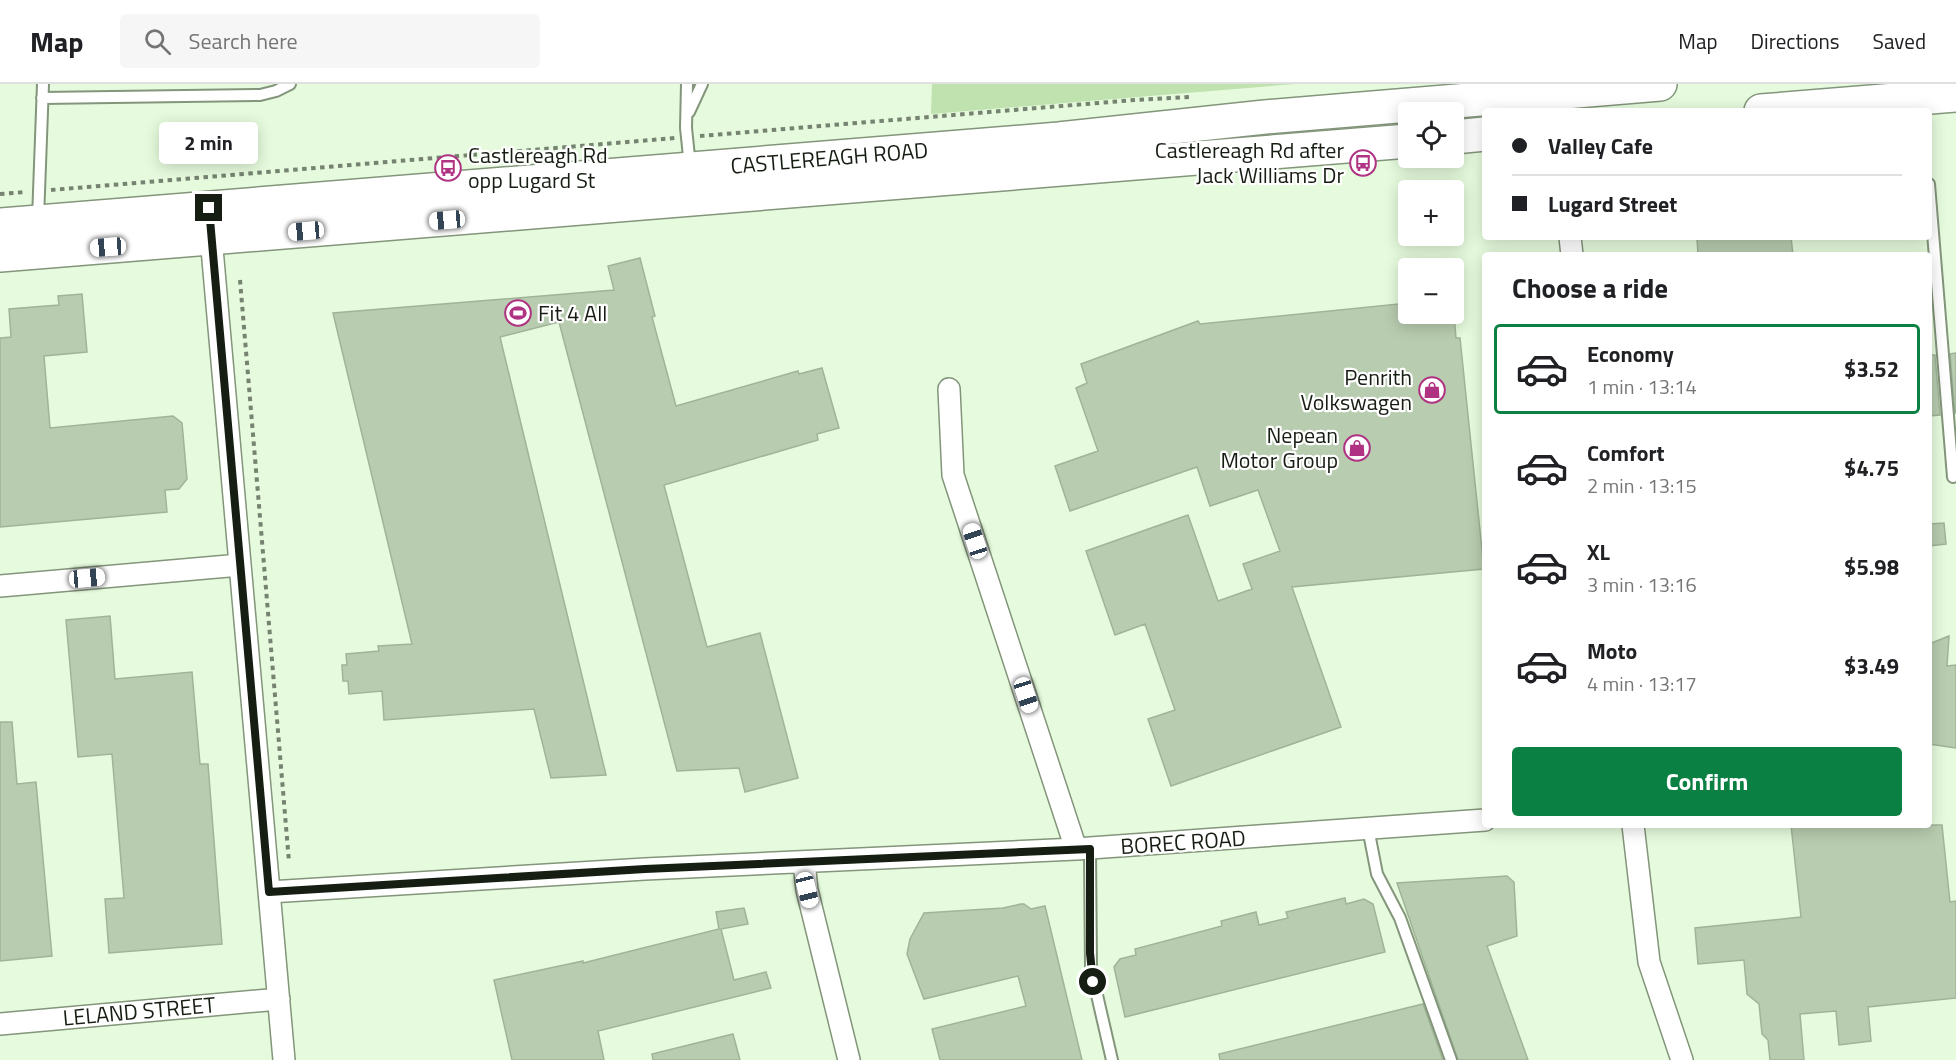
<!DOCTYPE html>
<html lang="en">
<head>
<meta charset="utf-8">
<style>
  body { margin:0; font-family:"Titillium Web",sans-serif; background:#f6f6f6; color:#202124; height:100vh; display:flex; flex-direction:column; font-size:22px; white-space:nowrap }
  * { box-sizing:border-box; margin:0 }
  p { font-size:20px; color:#757577 }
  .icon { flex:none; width:33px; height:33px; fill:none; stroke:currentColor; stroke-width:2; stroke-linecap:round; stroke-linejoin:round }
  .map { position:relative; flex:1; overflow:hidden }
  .panel { position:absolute; left:1482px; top:168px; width:450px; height:576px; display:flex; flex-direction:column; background:#fff; border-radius:6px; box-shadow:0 3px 15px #0003 }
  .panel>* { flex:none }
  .hud { position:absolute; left:1482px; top:24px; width:450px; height:132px; border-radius:6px; box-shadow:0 3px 15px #0003; display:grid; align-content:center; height:132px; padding:0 30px; background:#fff }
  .controls { position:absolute; left:1398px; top:18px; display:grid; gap:12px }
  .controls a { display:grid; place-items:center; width:66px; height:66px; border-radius:6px; background:#fff; box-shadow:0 3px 15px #0003; font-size:30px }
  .end { position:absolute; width:27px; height:27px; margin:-14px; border:8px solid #161e13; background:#fff; box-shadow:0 0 0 3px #fff }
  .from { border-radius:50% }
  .bubble { position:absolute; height:42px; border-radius:6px; background:#fff; box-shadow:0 3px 15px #0003; font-size:20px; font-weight:700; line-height:42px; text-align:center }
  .car { position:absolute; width:18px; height:36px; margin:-18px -9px; border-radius:8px; box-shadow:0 0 4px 2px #0007; background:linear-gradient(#fff 24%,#345 0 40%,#fff 0 76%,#345 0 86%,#fff 0) }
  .hud b { display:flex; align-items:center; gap:21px; height:57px; font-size:22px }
  .hud b+b { border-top:2px solid #e0e0e0 }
  .hud i { width:15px; height:15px; background:#202124 }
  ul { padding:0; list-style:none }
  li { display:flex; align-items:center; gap:18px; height:90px; margin:0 12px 9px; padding:0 18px; border:3px solid transparent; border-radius:6px }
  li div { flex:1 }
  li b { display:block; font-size:22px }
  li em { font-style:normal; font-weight:700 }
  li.current { border-color:#0b8043 }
  li>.icon { width:54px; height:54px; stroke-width:1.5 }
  h2 { padding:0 30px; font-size:27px; line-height:72px }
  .button { display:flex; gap:12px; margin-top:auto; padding:12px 30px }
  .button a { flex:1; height:69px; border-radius:6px; background:#0b8043; color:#fff; font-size:24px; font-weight:700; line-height:69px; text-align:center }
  header { display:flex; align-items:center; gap:36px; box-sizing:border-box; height:84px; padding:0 30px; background:#fff; border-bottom:2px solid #e0e0e0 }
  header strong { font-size:28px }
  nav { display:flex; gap:33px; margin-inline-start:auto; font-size:21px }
  .search { width:420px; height:54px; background:#f6f6f6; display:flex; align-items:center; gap:15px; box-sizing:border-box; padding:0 21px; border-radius:6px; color:#757577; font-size:22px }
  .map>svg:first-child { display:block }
  .green { fill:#bfe2af }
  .building { fill:#b8ccaf; stroke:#a0b498; stroke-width:1.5 }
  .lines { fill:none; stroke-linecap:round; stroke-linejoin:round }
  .lane-casing { stroke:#83957a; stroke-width:14 }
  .street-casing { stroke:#83957a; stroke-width:24 }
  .primary-casing { stroke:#83957a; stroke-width:36 }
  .path { stroke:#758370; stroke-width:4; stroke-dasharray:4.5 4.5; stroke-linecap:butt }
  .lane { stroke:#fff; stroke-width:10 }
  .street { stroke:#fff; stroke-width:21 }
  .primary { stroke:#fff; stroke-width:33 }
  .route { stroke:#161e13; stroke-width:8 }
  .labels { text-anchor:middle; stroke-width:4.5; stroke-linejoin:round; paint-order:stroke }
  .poi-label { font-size:22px; fill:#161e13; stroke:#fff; text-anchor:end }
  .street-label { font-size:22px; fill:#161e13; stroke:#fff }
</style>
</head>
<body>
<header>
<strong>Map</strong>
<div class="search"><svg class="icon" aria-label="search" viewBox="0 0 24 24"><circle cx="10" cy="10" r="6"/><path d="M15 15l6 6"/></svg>Search here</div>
<nav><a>Map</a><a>Directions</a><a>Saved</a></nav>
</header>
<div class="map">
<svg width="1956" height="976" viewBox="0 0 1956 976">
  <rect width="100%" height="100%" fill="#e6fbdd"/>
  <path class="green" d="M932 0H1295L931 30Z"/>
  <path class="building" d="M1706 153H1791L1793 171H1698L1697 154Z
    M640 174 655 232 652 233 676 322 798 287 799 290 822 284 839 344 817 350 818 356 664 401 707 563 760 549 798 694 745 708 739 684 677 687 559 238 500 253 606 691 551 694 534 625 384 636 382 607 349 610 348 597H343L342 581H347L346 570 379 567 378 562 412 560 333 229 614 206 608 182Z
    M82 210 87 268 44 272 50 344 173 332 182 339 187 395 179 405 165 406 167 428 0 443V254L11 253 9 225 59 221 58 212Z
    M1408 219V230H1454L1456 254H1460L1484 485 1292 503 1341 643 1171 702 1148 635 1175 626 1145 540 1115 551 1086 467 1188 431 1218 517 1252 505 1243 480 1280 467 1258 406 1210 422 1197 383 1070 427 1055 382 1098 367 1076 304 1087 299 1081 280 1198 237 1200 240Z
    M1956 269V329H1955L1950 270Z
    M1929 271H1935L1940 331 1929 332Z
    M1944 439 1946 460 1929 462V440Z
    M110 532 115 595 192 588 200 680H208L222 860 109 869 105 815 124 814 112 670 78 673 66 536Z
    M1949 552 1947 582 1956 581V664L1929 660V560Z
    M0 638H12L17 700 36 698 52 872 0 877Z
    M1791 741H1942L1950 818 1956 817V914L1868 923 1871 957 1839 961 1836 927 1800 930 1804 976H1770L1768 956 1762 950 1759 920 1747 910 1744 876 1698 880 1695 844 1801 833Z
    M1507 792 1514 798 1517 852 1487 862 1528 976H1458L1397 799Z
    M1345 814 1346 820 1364 815 1373 820 1385 868 1125 933 1114 883 1120 875 1136 871 1135 865 1222 842 1221 837 1256 828 1259 841 1288 834 1286 828Z
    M1021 820H1024L1031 825 1045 822 1082 976H940L932 945 1026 922 1018 892 924 915 907 870 910 855 924 829 1003 824Z
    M744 824 748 840 721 845 734 896 766 888 771 904 598 947 604 976H512L494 896 583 877V879L719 845 716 828Z
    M1423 920 1443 976H1220L1219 970Z
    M733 950 740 976H653L652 970Z"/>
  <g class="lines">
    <g class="lane-casing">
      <path id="lane" d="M687 0 686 44 690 82
        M42 14 260 11 276 7 290 0
        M689 28 702 0
        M1929 100 1953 393
        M38 135 43 0
        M1368 744 1377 790 1400 834 1451 976
        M1090 765 1091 885 1112 976"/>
    </g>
    <g class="street-casing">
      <path id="street" d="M210 142 284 976
        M1570 153 1572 171
        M949 305 953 391 1076 765
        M0 502 240 481
        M1633 741 1649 878 1682 976
        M804 778 807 806 849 976
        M269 808 645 785 1076 765 1485 736
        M0 940 279 915"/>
    </g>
    <g class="primary-casing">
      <g id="primary">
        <path d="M1761 27 1956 11"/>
        <path d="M1454 53 1485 50"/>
        <path id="s1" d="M0 141 1059 55 1265 33 1660 0"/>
        <path d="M0 171 1408 57"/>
      </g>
    </g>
    <path class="path" d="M700 52 1134 16 1189 13
      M51 106 675 54
      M0 110 26 108
      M240 196 289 778"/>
    <use href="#lane" class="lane"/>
    <use href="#street" class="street"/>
    <use href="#primary" class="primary"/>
  </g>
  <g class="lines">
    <path class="route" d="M209 124 269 808 645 785 1090 765V869L1093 898"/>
  </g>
  <defs>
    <g id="bus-ring" transform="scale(1.35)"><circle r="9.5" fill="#fff" stroke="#b03282" stroke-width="1.5"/><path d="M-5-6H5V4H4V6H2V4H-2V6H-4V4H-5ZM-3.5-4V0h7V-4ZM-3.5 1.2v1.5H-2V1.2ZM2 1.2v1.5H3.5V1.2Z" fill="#b03282"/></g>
    <g id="stadium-ring" transform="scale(1.35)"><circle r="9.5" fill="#fff" stroke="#b03282" stroke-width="1.5"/><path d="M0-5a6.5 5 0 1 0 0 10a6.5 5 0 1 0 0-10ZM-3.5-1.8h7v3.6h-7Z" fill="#b03282"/></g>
    <g id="shop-ring" transform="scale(1.35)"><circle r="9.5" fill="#fff" stroke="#b03282" stroke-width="1.5"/><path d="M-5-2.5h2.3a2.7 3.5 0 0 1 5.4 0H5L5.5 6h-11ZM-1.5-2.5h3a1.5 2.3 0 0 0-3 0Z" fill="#b03282"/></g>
  </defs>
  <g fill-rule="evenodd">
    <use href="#bus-ring" x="1363" y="79"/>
    <use href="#bus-ring" x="448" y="84"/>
    <use href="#stadium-ring" x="518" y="229"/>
    <use href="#shop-ring" x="1432" y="306"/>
    <use href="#shop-ring" x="1357" y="364"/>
  </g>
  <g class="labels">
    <g class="poi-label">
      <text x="1344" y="74">Castlereagh Rd after<tspan x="1344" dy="25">Jack Williams Dr</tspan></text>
      <text x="468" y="79" text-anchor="start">Castlereagh Rd<tspan x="468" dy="25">opp Lugard St</tspan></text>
      <text x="538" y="237" text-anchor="start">Fit 4 All</text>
      <text x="1412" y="301">Penrith<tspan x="1412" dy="25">Volkswagen</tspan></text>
      <text x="1338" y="359">Nepean<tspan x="1338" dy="25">Motor Group</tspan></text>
    </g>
    <g class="street-label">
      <text dy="8" stroke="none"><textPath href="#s1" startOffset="832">CASTLEREAGH ROAD</textPath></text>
      <text transform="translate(1183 758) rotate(-4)" y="8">BOREC ROAD</text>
      <text transform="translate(139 927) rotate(-5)" y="8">LELAND STREET</text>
    </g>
  </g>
</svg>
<div class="controls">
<a><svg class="icon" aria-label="locate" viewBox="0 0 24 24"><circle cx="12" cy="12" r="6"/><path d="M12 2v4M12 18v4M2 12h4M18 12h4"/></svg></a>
<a>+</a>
<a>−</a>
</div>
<i class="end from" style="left:1093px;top:898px"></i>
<i class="end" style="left:209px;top:124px"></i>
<div class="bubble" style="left:159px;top:38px;width:99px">2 min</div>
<i class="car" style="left:447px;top:136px;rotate:265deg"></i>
<i class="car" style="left:306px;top:147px;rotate:265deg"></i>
<i class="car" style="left:108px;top:163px;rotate:266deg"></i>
<i class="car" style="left:975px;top:457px;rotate:342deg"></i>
<i class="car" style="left:87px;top:494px;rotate:85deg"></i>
<i class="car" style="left:1026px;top:611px;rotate:162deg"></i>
<i class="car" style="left:807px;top:806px;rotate:166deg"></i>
<div class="hud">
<b><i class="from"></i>Valley Cafe</b>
<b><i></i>Lugard Street</b>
</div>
<section class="panel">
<h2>Choose a ride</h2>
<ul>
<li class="current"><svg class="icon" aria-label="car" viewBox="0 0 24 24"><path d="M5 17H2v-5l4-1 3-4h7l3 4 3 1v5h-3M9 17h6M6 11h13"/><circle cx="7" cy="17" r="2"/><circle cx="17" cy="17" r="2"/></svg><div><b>Economy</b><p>1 min · 13:14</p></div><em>$3.52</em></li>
<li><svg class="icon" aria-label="car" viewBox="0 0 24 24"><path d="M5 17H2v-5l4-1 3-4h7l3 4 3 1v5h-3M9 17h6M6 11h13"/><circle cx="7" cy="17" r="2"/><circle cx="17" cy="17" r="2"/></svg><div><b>Comfort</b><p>2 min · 13:15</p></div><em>$4.75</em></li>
<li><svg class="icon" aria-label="car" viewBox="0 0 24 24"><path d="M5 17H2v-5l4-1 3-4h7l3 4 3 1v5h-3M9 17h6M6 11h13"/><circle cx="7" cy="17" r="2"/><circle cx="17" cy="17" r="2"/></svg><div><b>XL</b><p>3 min · 13:16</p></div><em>$5.98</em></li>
<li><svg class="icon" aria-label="car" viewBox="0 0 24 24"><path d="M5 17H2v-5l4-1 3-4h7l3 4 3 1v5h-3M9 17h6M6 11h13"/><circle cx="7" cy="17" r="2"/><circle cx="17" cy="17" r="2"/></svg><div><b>Moto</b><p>4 min · 13:17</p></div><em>$3.49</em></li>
</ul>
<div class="button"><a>Confirm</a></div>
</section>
</div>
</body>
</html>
